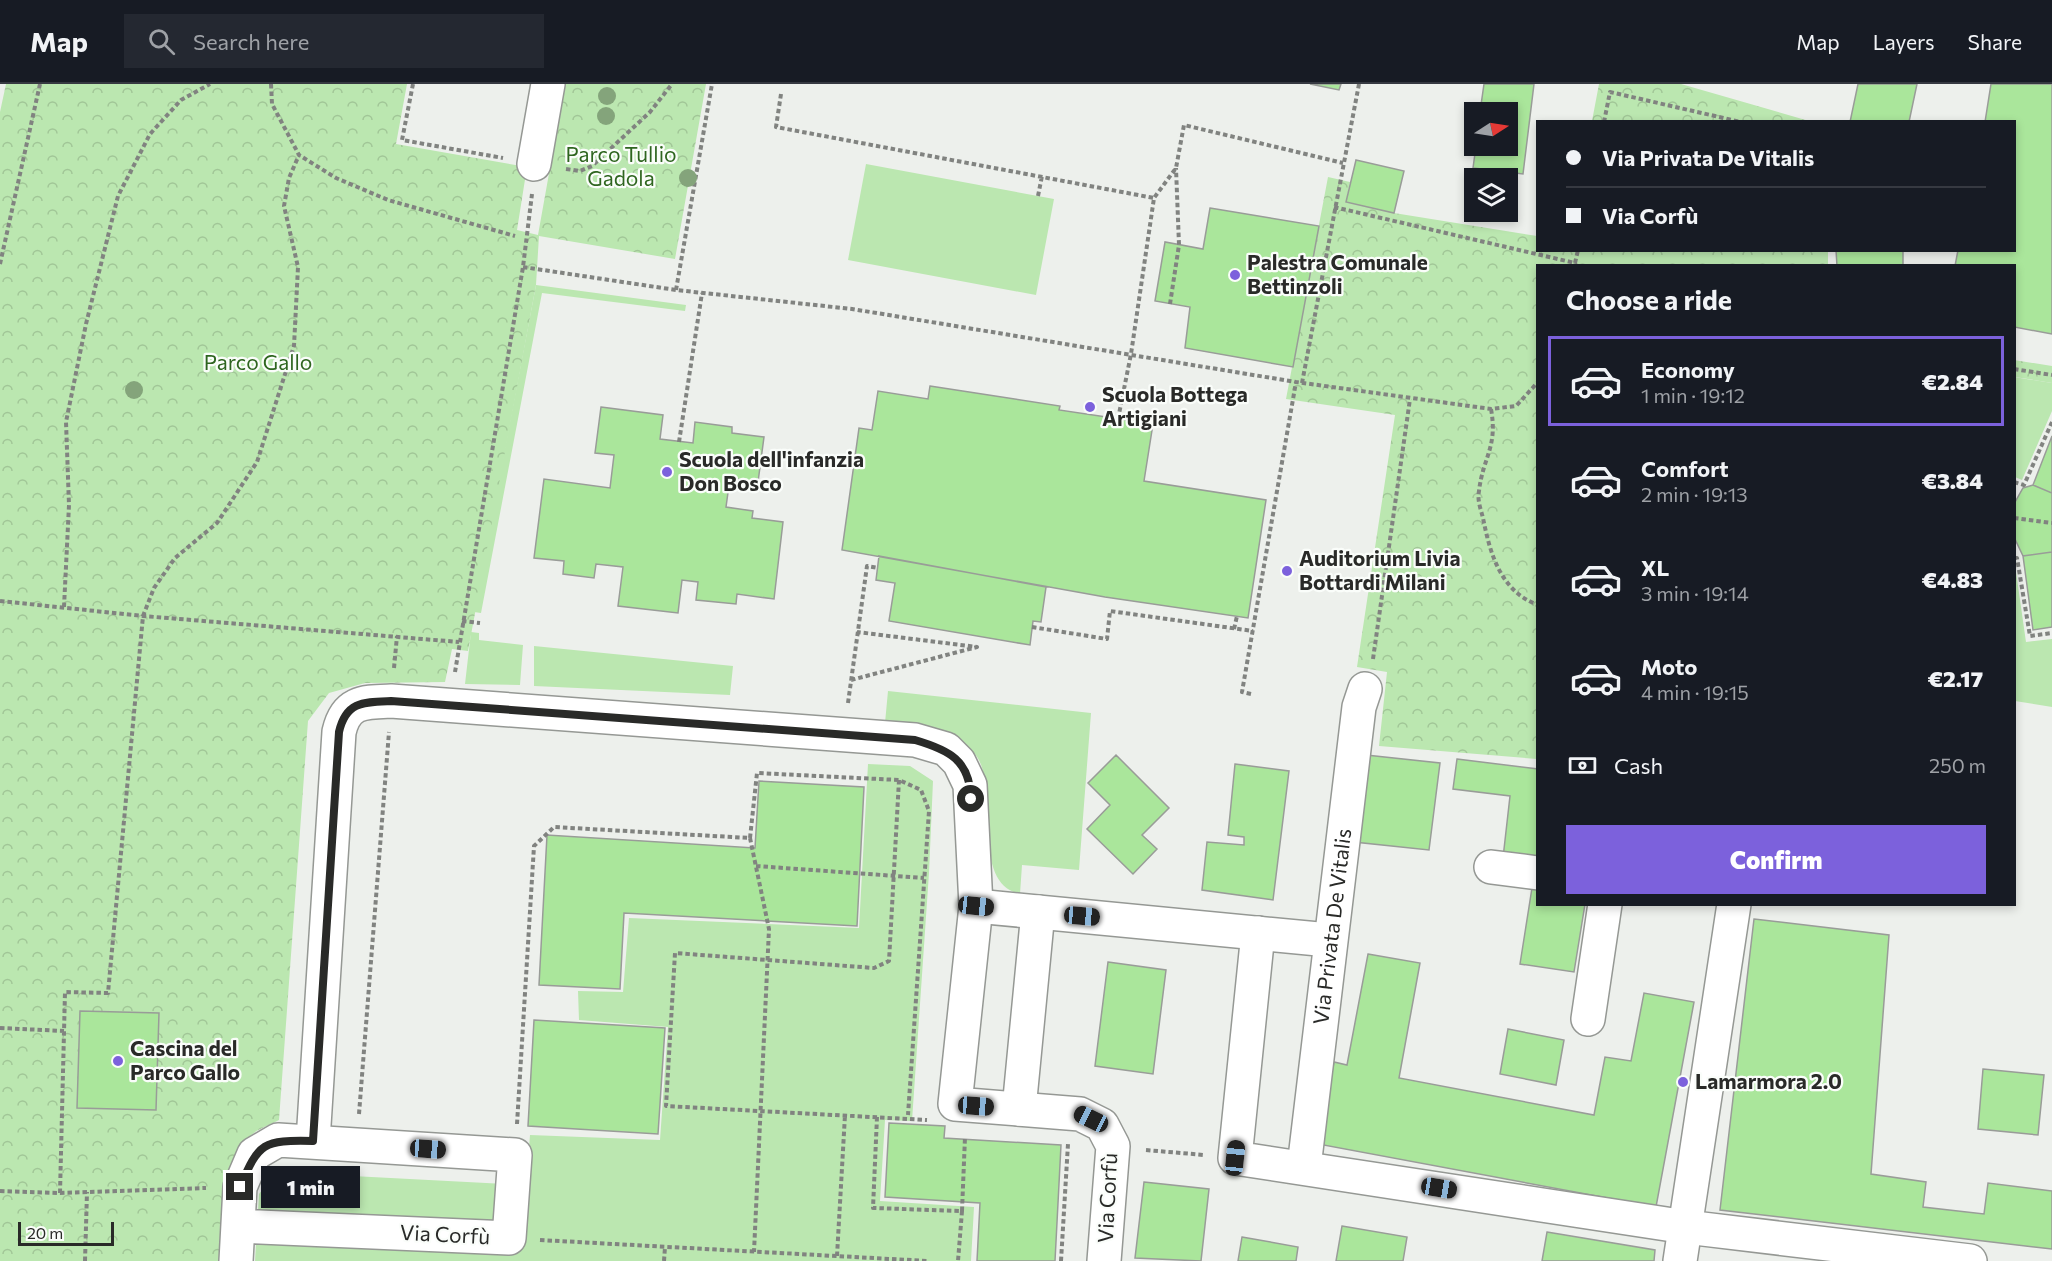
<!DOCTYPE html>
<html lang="en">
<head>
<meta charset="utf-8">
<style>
  body { margin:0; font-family:Commissioner,sans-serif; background:#242831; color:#f1f3f6; height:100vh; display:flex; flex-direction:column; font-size:22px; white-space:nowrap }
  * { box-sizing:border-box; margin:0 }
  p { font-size:20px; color:#9ea1a6 }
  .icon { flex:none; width:33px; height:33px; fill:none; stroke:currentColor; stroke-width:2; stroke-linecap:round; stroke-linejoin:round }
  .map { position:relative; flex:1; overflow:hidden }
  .drawer { position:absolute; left:1536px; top:180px; width:480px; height:642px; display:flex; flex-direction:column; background:#171b24; border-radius:0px; box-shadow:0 3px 9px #0003 }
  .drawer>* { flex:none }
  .guide { position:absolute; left:1536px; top:36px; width:480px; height:132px; border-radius:0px; box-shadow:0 3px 9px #0003; display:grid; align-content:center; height:132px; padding:0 30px; background:#171b24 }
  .needle { width:39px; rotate:78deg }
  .fabs { position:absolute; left:1464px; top:18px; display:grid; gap:12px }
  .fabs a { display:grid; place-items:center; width:54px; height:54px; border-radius:0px; background:#171b24; box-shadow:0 3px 9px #0003; font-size:30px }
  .scale { position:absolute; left:18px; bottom:15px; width:96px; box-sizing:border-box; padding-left:6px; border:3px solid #292a28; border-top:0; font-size:16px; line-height:21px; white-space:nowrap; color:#292a28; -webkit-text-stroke:4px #fafdfa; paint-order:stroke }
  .end { position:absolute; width:27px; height:27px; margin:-14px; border:8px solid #292a28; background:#fff; box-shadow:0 0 0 3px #fff }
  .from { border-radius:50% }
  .bubble { position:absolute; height:42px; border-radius:0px; background:#171b24; box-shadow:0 3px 9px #0003; font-size:20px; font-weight:800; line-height:42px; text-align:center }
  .car { position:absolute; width:18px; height:36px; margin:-18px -9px; border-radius:8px; box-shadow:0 0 4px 2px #0007; background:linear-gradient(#222 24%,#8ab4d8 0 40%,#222 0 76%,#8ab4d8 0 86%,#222 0) }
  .guide b { display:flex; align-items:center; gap:21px; height:57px; font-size:22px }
  .guide b+b { border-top:2px solid #363941 }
  .guide i { width:15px; height:15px; background:#f1f3f6 }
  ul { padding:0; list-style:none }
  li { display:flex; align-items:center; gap:18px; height:90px; margin:0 12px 9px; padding:0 18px; border:3px solid transparent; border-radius:0px }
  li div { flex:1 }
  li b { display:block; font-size:22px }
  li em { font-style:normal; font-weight:800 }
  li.selected { border-color:#7c61dc }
  li>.icon { width:54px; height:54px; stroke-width:1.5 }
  h2 { padding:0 30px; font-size:27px; line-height:72px }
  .pay { display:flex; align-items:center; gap:15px; height:66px; padding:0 30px; font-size:22px }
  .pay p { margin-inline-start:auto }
  .button { display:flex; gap:12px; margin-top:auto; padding:12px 30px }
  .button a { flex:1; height:69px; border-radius:0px; background:#7c61dc; color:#fff; font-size:24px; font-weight:800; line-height:69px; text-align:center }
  header { display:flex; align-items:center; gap:36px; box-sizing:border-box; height:84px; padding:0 30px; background:#171b24; border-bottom:2px solid #363941 }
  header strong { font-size:28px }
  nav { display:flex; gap:33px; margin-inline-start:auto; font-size:21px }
  .search { width:420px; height:54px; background:#242831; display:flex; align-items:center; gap:15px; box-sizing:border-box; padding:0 21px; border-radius:0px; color:#9ea1a6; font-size:22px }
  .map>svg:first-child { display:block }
  .green { fill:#bbe7b0 }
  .park { fill:url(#park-crowns) }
  .building { fill:#aae69b; stroke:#999c98; stroke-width:1.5 }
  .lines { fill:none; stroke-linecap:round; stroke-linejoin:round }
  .minor-casing { stroke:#959894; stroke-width:36 }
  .path { stroke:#818380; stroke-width:4; stroke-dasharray:4.5 3; stroke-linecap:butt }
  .minor { stroke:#fff; stroke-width:33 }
  .tree { fill:#84a47b }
  .route { stroke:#292a28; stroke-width:8 }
  .poi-dot { fill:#7c61dc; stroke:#fafdfa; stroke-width:2 }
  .labels { text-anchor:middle; stroke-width:4.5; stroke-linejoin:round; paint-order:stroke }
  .park-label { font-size:21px; fill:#2e651f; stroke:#fafdfa }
  .poi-label { font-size:21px; font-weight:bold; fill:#292a28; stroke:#fafdfa; text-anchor:start }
  .street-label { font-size:21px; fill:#292a28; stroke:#fafdfa }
</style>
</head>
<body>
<header>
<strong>Map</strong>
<div class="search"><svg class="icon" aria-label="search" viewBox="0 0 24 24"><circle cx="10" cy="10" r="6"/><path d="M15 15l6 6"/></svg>Search here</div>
<nav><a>Map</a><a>Layers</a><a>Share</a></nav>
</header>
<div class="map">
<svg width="2052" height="1177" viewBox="0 0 2052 1177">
  <defs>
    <pattern id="park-crowns" width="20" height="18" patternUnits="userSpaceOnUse" patternTransform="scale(1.5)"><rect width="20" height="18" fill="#bbe7b0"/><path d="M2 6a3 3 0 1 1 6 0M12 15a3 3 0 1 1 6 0" fill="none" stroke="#a1c697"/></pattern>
  </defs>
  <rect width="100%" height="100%" fill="#edf0ec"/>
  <path class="green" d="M866 80 1054 115 1036 211 848 176Z
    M536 201 686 221 685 227 542 209 481 529 474 528Z
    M2014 293 2052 299V327L2022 396 2015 393Z
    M2015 481 2026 558 2052 555V623L2015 617Z
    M471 548 479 549V556L523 561 520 601 465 600Z
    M534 562 733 582 730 611 534 602Z
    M888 607 1091 629 1079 786 1022 781 1020 810C967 798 1003 697 973 668 955 652 909 646 885 639Z
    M868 680 910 682 933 697 929 789 912 1037 885 1036 880 1117 974 1123 971 1177H255L259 1110 276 1088 526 1101 530 1051 660 1056 668 943 579 936 578 907 623 908 629 834 859 844Z"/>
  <path class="park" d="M6 0H407L396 60 527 83 517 146 538 151 565 0H706L675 175 539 152 536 201 468 567 452 565 445 598 365 599 329 609 308 637 279 1036C270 1041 257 1045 250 1052 218 1083 224 1136 221 1177H0V28Z
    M1599 0H1681L1809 37H1592Z
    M1328 93 1350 98 1346 118 1394 129 1537 152 1538 166 1828 167V181L1538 182 1537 675 1379 662 1387 588 1357 583 1395 331 1286 315Z
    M2014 276 2052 282V299L2015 293Z"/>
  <path class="building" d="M1310 0H1341L1339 6Z
    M1484 0H1534L1523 90 1473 84 1476 62H1508V28H1480Z
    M1858 0H1917L1909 38H1850Z
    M1991 0H2052V250L2014 243V182H1955L1958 166H2014V38H1985Z
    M1356 76 1404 87 1394 129 1346 118Z
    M1210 124 1319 142 1293 283 1185 264 1190 223 1155 217 1165 158 1203 165Z
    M1836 166H1903V182H1837Z
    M930 302 1060 322 1059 326 1153 340 1144 397 1266 416 1248 534 1105 513 842 466 859 344 872 346 878 307 928 315Z
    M601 323 663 331 660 355 693 359 695 338 732 343V349L764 353 758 398 730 394 726 423 753 427 752 434 783 438 774 515 737 510 736 520 696 516 698 498 682 496 678 529 618 522 623 483 596 480 594 494 563 490 564 477 534 474 544 395 610 404 614 371 595 369Z
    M2052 352V409L2033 401Z
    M2033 401 2052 409V468L2023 472 2014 453V420L2023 404Z
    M2052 468V543L2033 546 2023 472Z
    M879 472 1046 503 1041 538 1033 537 1030 561 889 537 895 499 876 496Z
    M1116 671 1169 724 1142 751 1157 765 1133 790 1087 745 1110 721 1088 699Z
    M1366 671 1440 679 1429 766 1354 758Z
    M1457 675 1538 685V778L1503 774 1510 712 1453 705Z
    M1235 680 1289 687 1273 816 1202 806 1207 758 1244 761V753L1228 751Z
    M759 697 864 703 857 842 624 829 620 905 539 901 547 751 755 764Z
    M1532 804 1538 805V820H1585L1574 888 1520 880Z
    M1754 835 1889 851 1871 1090 1926 1098 1923 1123 1984 1130 1988 1099 2052 1107V1165L1720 1126Z
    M1368 870 1420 879 1399 994 1594 1031 1605 973 1631 977 1644 909 1694 918 1656 1123 1318 1060 1334 978 1347 981Z
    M1108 878 1166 886 1153 990 1095 982Z
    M80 927 159 929 156 1026 77 1024Z
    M534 936 665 944 658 1050 528 1042Z
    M1508 945 1564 956 1556 1001 1500 990Z
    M1983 985 2044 991 2038 1051 1978 1045Z
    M889 1039 945 1042 944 1054 1061 1061 1055 1177H977L980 1119 885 1113Z
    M1144 1098 1209 1105 1201 1177 1135 1174Z
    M1342 1142 1407 1153 1403 1177H1336Z
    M1547 1148 1655 1166 1654 1177H1542Z
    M1242 1153 1298 1163 1296 1177H1238Z"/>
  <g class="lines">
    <g class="minor-casing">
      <g id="minor">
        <path d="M534 80 548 0"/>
        <path d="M1491 783 1538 789"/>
        <path d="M976 822 1329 856"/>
        <path d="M1258 849 1235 1074 1686 1143 1970 1177"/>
        <path d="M1588 935 1605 820"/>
        <path d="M1019 1025 1038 828"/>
        <path d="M313 1057 339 648C346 617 364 618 391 617L915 656 946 665 959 678 970 701 976 822 955 1020 1080 1030 1102 1041 1113 1062 1104 1177"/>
        <path id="s1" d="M1304 1083 1359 623 1365 605"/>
        <path d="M236 1177 240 1103 254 1070 278 1056 515 1071 509 1154 238 1142"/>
        <path d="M1680 1177 1734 820"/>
      </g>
    </g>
    <path class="path" d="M271 0 272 20 299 71 336 94 388 116 515 152
      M413 0 402 56 503 74
      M781 10 776 43 1154 114
      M1604 38 1610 8 1741 38
      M566 85 580 87 592 82 650 28 672 0
      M1038 112 1042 92
      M1334 123 1575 179 1576 182
      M1575 179 1578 166
      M0 180 40 0
      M523 183 676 206 852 225 1296 298 1491 325 1516 322 1538 298
      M676 206 712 0
      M1170 220 1179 161 1176 84
      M2014 285 2052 291
      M1302 299 1359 0
      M1491 325C1498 363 1483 373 1479 407 1477 416 1481 426 1483 434 1490 469 1500 507 1538 521
      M1118 335 1131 270 1154 114 1176 84 1184 41 1343 79
      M679 358 702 209
      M2014 398 2024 401 2052 338
      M2014 434 2052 439
      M2014 474H2017L2030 552 2052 549
      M0 517 143 532 459 558
      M64 523 69 421 66 338 86 240 118 112 150 50 181 16 210 0
      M462 537 480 539
      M1032 543 1107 555 1110 527 1253 547
      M1234 545 1237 532
      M1373 575 1410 315
      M394 584 397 552
      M455 588 523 183 532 110
      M851 596 977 563 857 548
      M1251 610 1242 608 1296 298
      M848 619 867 482 878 484
      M899 696 889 877 874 884 675 869 666 1022 927 1036
      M750 754 769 845 754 1168
      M756 782 924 794
      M0 944 64 947
      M359 1030 389 648
      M877 1033 873 1124 962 1127 958 1177
      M517 1040 534 762 554 743 750 754 757 689 899 696 921 706 929 727 908 1031
      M1146 1066 1204 1071
      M0 1107 60 1109 65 908 108 909 143 532 154 504 175 474 217 439 257 378 294 262 298 183 284 122 289 94 299 71
      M60 1109 206 1104
      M962 1127 965 1053
      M540 1156 928 1177
      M837 1172 845 1031
      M85 1177 87 1108
      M664 1177 665 1163
      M1061 1177 1068 1060"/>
    <use href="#minor" class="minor"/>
  </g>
  <g class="tree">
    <circle cx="607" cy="12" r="9"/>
    <circle cx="606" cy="32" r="9"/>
    <circle cx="688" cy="94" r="9"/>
    <circle cx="134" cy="306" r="9"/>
  </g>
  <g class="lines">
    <path class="route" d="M240 1103C259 1058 263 1056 313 1057L339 648C346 617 364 618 391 617L915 656C949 666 970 676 971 715"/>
  </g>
  <g class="poi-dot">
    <circle cx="1235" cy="191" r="6"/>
    <circle cx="1090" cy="323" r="6"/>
    <circle cx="667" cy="388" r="6"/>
    <circle cx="1287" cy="487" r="6"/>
    <circle cx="118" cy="977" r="6"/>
    <circle cx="1683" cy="998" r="6"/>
  </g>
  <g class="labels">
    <g class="park-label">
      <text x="621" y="78">Parco Tullio<tspan x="621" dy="24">Gadola</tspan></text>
      <text x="258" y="286">Parco Gallo</text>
    </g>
    <g class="poi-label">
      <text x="1247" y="186">Palestra Comunale<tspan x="1247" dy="24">Bettinzoli</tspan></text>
      <text x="1102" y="318">Scuola Bottega<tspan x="1102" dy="24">Artigiani</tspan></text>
      <text x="679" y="383">Scuola dell'infanzia<tspan x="679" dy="24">Don Bosco</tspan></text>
      <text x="1299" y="482">Auditorium Livia<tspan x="1299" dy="24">Bottardi Milani</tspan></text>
      <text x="130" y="972">Cascina del<tspan x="130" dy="24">Parco Gallo</tspan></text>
      <text x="1695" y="1005">Lamarmora 2.0</text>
    </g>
    <g class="street-label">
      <text dy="7" stroke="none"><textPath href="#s1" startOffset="242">Via Privata De Vitalis</textPath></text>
      <text transform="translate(1108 1114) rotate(-87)" y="7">Via Corfù</text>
      <text transform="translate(445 1151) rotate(3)" y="7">Via Corfù</text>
    </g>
  </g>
</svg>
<div class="fabs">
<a><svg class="needle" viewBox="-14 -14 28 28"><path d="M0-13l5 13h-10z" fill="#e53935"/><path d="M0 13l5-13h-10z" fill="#9ea1a6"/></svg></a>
<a><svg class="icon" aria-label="layers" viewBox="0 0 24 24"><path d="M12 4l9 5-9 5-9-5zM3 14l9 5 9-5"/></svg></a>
</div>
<div class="scale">20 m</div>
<i class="end from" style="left:971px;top:715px"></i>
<i class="end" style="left:240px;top:1103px"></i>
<div class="bubble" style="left:261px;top:1082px;width:99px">1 min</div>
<i class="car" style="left:976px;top:822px;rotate:96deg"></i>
<i class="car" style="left:1082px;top:832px;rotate:95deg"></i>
<i class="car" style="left:976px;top:1022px;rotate:94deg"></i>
<i class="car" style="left:1091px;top:1035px;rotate:296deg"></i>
<i class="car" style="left:428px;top:1065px;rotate:94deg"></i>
<i class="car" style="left:1235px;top:1074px;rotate:6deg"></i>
<i class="car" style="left:1439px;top:1104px;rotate:99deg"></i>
<div class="guide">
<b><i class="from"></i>Via Privata De Vitalis</b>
<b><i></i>Via Corfù</b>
</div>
<section class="drawer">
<h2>Choose a ride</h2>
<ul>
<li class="selected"><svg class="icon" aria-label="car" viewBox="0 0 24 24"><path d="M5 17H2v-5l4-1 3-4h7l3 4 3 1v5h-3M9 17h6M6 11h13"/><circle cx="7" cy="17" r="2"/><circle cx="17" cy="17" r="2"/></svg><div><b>Economy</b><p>1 min · 19:12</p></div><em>€2.84</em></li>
<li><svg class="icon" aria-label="car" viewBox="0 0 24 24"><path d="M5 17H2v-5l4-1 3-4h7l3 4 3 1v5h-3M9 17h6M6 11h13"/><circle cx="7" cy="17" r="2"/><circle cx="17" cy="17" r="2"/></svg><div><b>Comfort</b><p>2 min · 19:13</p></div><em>€3.84</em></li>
<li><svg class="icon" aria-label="car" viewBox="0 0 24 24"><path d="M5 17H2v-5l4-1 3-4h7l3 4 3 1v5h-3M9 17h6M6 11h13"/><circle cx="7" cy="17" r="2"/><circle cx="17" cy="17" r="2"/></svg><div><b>XL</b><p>3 min · 19:14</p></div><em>€4.83</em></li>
<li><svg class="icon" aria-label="car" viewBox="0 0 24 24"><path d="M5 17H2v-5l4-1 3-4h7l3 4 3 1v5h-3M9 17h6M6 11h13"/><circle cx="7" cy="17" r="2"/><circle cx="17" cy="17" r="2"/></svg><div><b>Moto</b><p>4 min · 19:15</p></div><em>€2.17</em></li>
</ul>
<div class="pay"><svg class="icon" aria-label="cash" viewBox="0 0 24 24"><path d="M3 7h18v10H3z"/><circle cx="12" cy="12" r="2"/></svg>Cash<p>250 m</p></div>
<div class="button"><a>Confirm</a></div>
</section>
</div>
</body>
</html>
